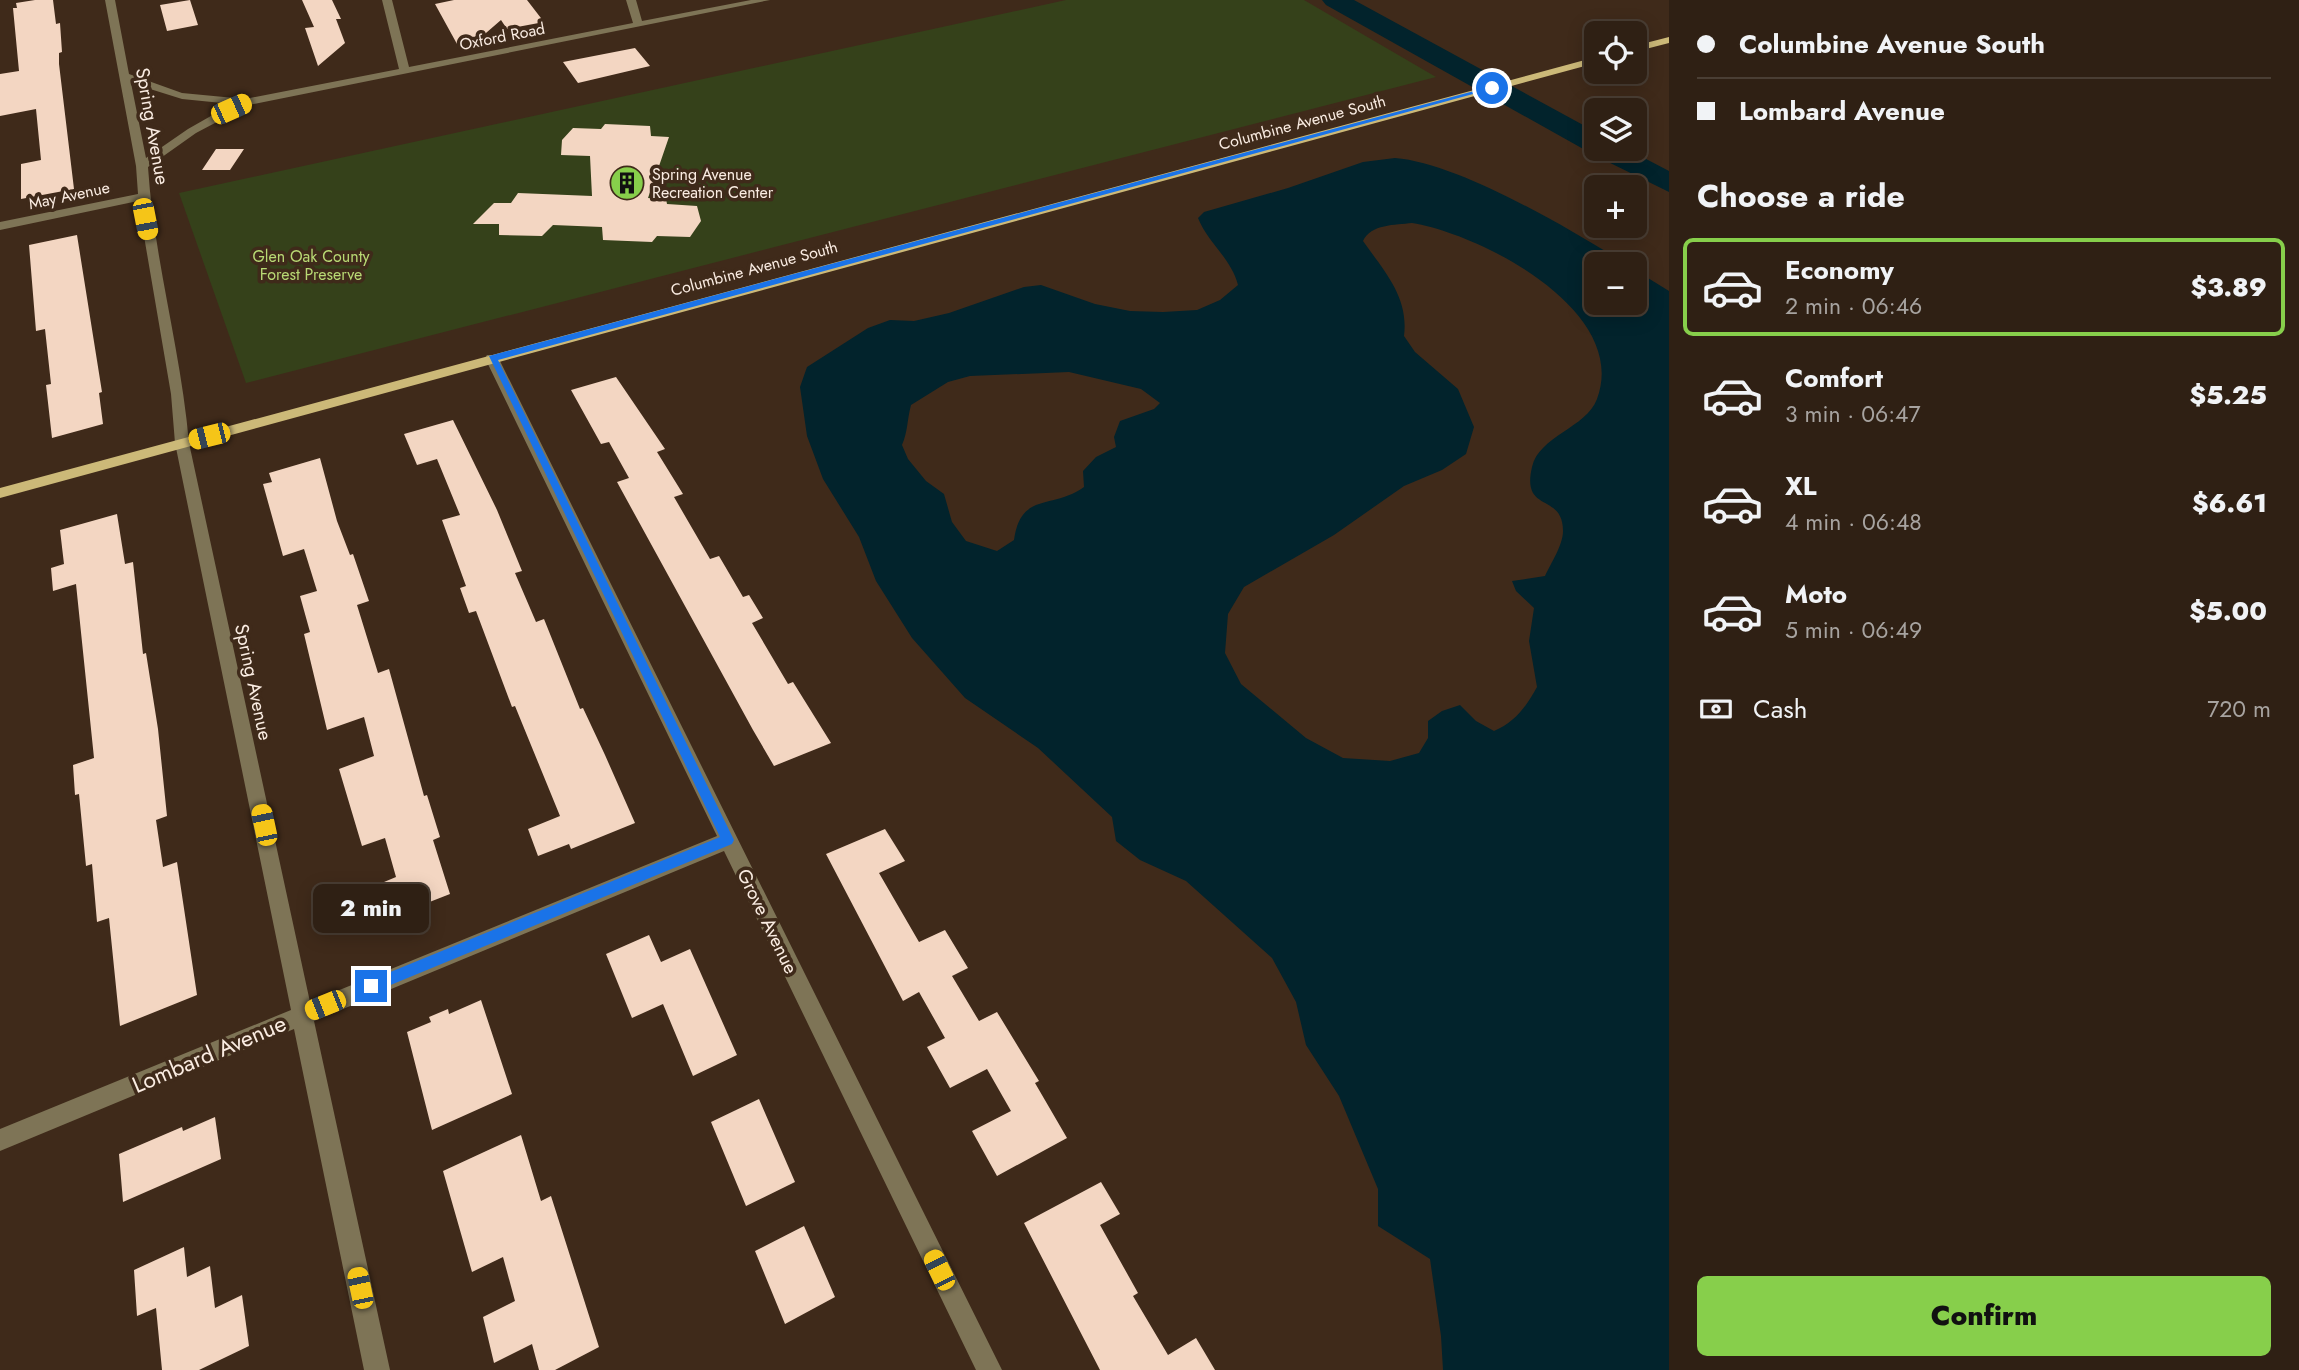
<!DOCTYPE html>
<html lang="en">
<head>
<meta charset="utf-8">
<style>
  body { margin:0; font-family:Jost,sans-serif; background:#3b2d22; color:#f1f3f6; height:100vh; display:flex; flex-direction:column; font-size:26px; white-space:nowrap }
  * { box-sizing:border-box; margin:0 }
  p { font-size:23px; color:#a7a3a0 }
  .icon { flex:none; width:38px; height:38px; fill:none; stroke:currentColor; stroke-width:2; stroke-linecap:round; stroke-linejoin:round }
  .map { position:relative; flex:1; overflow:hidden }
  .details { display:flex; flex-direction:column; background:#2f2014; width:630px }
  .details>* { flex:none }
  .top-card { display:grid; align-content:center; height:154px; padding:0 28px; background:#2f2014 }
  .buttons { position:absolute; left:1584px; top:21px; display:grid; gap:14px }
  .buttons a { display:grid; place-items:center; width:63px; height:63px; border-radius:10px; background:#2f2014; box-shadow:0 4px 18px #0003,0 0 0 2px #4a3e34; font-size:35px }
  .end { position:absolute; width:32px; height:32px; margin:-16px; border:9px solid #1a73e8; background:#fff; box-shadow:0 0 0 4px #fff }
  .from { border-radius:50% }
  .bubble { position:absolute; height:49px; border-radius:10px; background:#2f2014; box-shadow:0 4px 18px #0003,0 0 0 2px #4a3e34; font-size:23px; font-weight:800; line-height:49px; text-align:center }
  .car { position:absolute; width:21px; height:42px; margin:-21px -10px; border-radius:9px; box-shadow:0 0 5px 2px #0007; background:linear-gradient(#f5c518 24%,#345 0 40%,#f5c518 0 76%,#345 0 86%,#f5c518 0) }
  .top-card b { display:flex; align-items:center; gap:24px; height:66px; font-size:26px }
  .top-card b+b { border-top:2px solid #4a3e34 }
  .top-card i { width:18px; height:18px; background:#f1f3f6 }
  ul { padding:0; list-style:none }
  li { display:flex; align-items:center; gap:21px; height:98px; margin:0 14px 10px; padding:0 14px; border:4px solid transparent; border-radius:10px }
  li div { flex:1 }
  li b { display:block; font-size:26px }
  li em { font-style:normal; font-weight:800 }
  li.selected { border-color:#87cf4b }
  li>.icon { width:63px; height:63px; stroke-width:1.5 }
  h2 { padding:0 28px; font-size:32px; line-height:84px }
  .pay { display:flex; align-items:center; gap:18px; height:77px; padding:0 28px; font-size:26px }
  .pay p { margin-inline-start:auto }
  .action { display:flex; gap:14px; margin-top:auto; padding:14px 28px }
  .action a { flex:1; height:80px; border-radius:10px; background:#87cf4b; color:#111; font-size:28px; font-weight:800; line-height:80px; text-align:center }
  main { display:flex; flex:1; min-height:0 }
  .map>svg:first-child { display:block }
  .green { fill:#35411a }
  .water { fill:#02232c; fill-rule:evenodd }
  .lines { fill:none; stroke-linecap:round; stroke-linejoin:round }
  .river { fill:#02232c; fill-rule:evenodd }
  .building { fill:#f3d6c2 }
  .minor { fill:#7e7456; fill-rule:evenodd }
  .major { fill:#ccb978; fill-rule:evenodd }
  .route { fill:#1a73e8 }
  .labels { text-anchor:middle; stroke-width:7; stroke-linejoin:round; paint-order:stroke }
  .far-street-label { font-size:16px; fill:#faece2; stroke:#3f2a1a }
  .far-poi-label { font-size:16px; fill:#faece2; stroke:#3f2a1a; text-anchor:start }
  .far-park-label { font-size:16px; fill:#b8d974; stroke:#3f2a1a }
  .street-label { font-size:19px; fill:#faece2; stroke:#3f2a1a }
  .near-street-label { font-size:23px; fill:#faece2; stroke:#3f2a1a }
</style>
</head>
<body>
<main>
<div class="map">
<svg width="1669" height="1370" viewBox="0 0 1669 1370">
  <rect width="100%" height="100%" fill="#3f2a1a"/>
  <path class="green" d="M1066 0H1304L1436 77 246 383 179 193Z"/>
  <path class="water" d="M1395 158C1459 163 1570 229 1626 264H1596V303H1634L1635 270 1669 291V1370H1443L1441 1336 1430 1259 1378 1226V1189L1339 1096 1306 1045 1296 1002 1272 958 1186 881 1140 860 1116 841 1112 817 1038 748 965 698 912 638 876 581 859 537 823 479 807 436 800 387 807 367 868 328 890 320 914 321 949 313 1024 287 1041 285 1095 304 1130 311 1163 312 1197 310 1220 300 1238 285C1231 258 1208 243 1198 218L1204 212 1288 188 1363 162ZM1412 223C1481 234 1630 311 1597 399 1586 428 1539 436 1532 467 1521 514 1563 492 1563 531 1563 545 1551 563 1545 576L1512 581 1516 591 1534 608 1529 641 1537 687C1526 707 1515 722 1494 731L1476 721 1460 705 1442 711 1428 721V738L1419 753 1390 761 1343 758 1306 738 1241 684 1225 653 1228 614 1244 587 1334 535 1404 486 1442 470 1466 454 1474 427 1458 389 1415 352 1404 336C1409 297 1384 271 1363 241 1371 224 1395 225 1412 223ZM1069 372 1141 389 1160 403 1154 409 1120 421 1114 437 1116 447 1096 457 1083 471 1084 487C1052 510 1021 491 1014 540L997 551 966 541 952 522 944 494 926 481 908 459 902 445C908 431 907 420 911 405L948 382 970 376Z"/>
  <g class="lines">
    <path class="river" d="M1322 0H1354L1596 132V149H1627L1669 171V192L1594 155 1326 5Z"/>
  </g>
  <path class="building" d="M35 0H53L56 24 60 23 62 52 59 53V64L74 189 21 199V164L41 160 36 109 0 116V74L19 71 13 8H17L16 3Z
    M190 0 198 25 167 31 160 5Z
    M302 0H332L341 19H336L345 43 318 66 305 28 314 27Z
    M454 0H527L544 22 507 29 501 20 479 39 466 37 457 44 435 4Z
    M635 48 650 66 578 83 563 62Z
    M605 124 650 126 651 136 669 137 648 198 666 199 667 204 697 206 701 221 690 237 657 236 652 242 603 240 602 227 553 225 542 236 499 235V224H473L494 203H511L518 193 592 196 590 156 561 155 562 140 573 128 601 129Z
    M216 149H244L230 170H202Z
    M77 235 102 392 99 393 103 424 52 438 46 385 51 384 45 329 36 331 29 245Z
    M616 377 665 449 657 452 683 494 674 497 710 559 719 556 743 597 749 595 763 618 752 623 788 684 793 682 831 743 774 766 753 730 617 482 629 478 609 442 601 444 571 390Z
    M453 420 497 510 522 571 515 573 536 622 544 619 580 709 583 708 605 755 635 823 571 849 569 844 538 856 528 829 560 816 515 706 512 707 476 611 469 613 460 588 466 586 442 520 460 515 437 459 417 465 404 434Z
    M320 458 337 521 350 555 353 554 369 601 357 605 378 673 389 669 424 796 427 795 440 837 433 840 450 894 381 921 372 887 396 877 385 838 362 846 339 769 374 756 364 717 327 730 304 634 310 632 300 596 317 591 304 549 283 556 263 484 272 482 269 473Z
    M117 514 125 564 133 562 143 654 146 653 158 729 167 816 156 820 163 867 177 862 197 995 120 1026 109 918 97 922 92 864 86 866 79 794 75 795 73 765 94 758 76 584 53 591 51 568 64 564 60 530Z
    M885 829 905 861 879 873 919 942 945 930 968 968 952 976 979 1021 997 1012 1039 1081 1035 1083 1067 1138 997 1176 972 1131 1011 1111 987 1069 950 1088 927 1047 945 1038 919 992 903 1001 826 854Z
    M649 935 661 962 690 949 737 1055 693 1076 663 1004 632 1018 606 954Z
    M481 1000 512 1094 432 1130 407 1032 431 1022 429 1017 448 1009 449 1014Z
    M759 1099 795 1182 746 1206 711 1122Z
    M215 1117 221 1159 123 1202 119 1154 182 1127 183 1131Z
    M521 1135 541 1201 551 1196 599 1347 555 1370H539L532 1344 494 1363 483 1317 515 1301 503 1257 472 1272 443 1171Z
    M1101 1182 1120 1214 1100 1225 1138 1293 1133 1296 1168 1355 1196 1338 1215 1370H1100L1024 1223Z
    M804 1226 835 1297 785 1324 755 1251Z
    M184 1247 187 1277 210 1266 215 1308 242 1295 249 1346 199 1370H162L156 1308 137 1316 134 1270Z"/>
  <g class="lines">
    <path class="minor" d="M105 0H115L129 74 182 93 245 99 399 69 382 0H392L409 67 633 23 626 0H636L642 21 751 0H770L249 105 196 133 148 167C154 260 181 350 189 443L310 1002 717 836 485 358 487 355H497L1002 1370H976L724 851 314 1021 390 1370H364L294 1029 0 1151V1129L291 1010 175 443 171 394 138 201 0 230V222L138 194 136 166ZM131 83 182 99 232 104 188 129 146 158Z"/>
    <path class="major" d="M1669 37V43L1634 52V46Z
      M1596 57V63L0 498V488Z"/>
  </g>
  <path class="route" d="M1489 87 1495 88 498 360 734 840 732 844 376 991H366V982L720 837 489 356Z"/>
  <defs>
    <g id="building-disc" transform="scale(1.75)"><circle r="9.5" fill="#87cf4b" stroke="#3f2a1a"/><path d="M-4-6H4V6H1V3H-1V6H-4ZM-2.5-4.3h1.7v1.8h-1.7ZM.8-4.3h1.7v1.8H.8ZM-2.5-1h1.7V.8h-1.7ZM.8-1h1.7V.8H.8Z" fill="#111"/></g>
  </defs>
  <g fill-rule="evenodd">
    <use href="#building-disc" x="627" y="183"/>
  </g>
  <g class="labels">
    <g class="far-street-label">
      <text transform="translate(502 36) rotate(-11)" y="6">Oxford Road</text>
      <text transform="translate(1302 122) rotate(-15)" y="6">Columbine Avenue South</text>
      <text transform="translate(69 195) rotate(-12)" y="6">May Avenue</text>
      <text transform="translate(754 268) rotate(-15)" y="6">Columbine Avenue South</text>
    </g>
    <g class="far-poi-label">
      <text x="652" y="180">Spring Avenue<tspan x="652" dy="18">Recreation Center</tspan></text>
    </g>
    <g class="far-park-label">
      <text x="311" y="262">Glen Oak County<tspan x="311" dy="18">Forest Preserve</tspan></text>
    </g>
    <g class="street-label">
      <text transform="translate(153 126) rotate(80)" y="7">Spring Avenue</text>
      <text transform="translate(254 682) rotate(78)" y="7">Spring Avenue</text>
      <text transform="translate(768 921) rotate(64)" y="7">Grove Avenue</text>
    </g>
    <g class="near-street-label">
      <text transform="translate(209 1054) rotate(-23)" y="8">Lombard Avenue</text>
    </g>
  </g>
</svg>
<div class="buttons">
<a><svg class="icon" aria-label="locate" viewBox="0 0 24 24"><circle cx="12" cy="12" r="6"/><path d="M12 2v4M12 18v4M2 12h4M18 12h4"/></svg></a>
<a><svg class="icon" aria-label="layers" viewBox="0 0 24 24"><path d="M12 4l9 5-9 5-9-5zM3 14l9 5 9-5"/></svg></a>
<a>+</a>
<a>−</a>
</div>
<i class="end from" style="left:1492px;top:88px"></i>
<i class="end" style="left:371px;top:986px"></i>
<div class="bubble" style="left:313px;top:884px;width:116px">2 min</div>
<i class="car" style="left:231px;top:109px;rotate:66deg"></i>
<i class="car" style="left:145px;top:219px;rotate:169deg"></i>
<i class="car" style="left:209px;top:436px;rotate:256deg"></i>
<i class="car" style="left:264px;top:825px;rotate:348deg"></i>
<i class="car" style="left:325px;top:1005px;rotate:248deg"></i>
<i class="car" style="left:939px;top:1270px;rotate:334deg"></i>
<i class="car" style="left:360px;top:1288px;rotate:348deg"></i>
</div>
<section class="details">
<div class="top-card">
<b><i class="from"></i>Columbine Avenue South</b>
<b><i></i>Lombard Avenue</b>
</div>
<h2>Choose a ride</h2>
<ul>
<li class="selected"><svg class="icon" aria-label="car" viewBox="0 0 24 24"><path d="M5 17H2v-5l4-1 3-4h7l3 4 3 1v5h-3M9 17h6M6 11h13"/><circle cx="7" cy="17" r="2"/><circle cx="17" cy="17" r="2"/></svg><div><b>Economy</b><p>2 min · 06:46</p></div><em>$3.89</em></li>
<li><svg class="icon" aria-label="car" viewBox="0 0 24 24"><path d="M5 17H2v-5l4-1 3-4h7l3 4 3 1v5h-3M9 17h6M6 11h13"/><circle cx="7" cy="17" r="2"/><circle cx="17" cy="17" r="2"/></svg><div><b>Comfort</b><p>3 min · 06:47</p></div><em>$5.25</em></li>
<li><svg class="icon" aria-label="car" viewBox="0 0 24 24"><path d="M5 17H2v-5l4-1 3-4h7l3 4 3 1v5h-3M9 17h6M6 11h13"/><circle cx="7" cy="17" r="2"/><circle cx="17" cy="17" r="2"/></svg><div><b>XL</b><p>4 min · 06:48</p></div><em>$6.61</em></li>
<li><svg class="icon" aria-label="car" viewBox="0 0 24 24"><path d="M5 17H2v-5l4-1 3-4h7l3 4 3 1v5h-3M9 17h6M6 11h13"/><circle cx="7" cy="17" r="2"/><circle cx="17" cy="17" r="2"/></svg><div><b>Moto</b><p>5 min · 06:49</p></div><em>$5.00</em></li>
</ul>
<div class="pay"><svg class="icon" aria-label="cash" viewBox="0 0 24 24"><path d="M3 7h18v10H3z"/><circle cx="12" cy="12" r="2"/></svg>Cash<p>720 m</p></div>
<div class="action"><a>Confirm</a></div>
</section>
</main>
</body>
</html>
